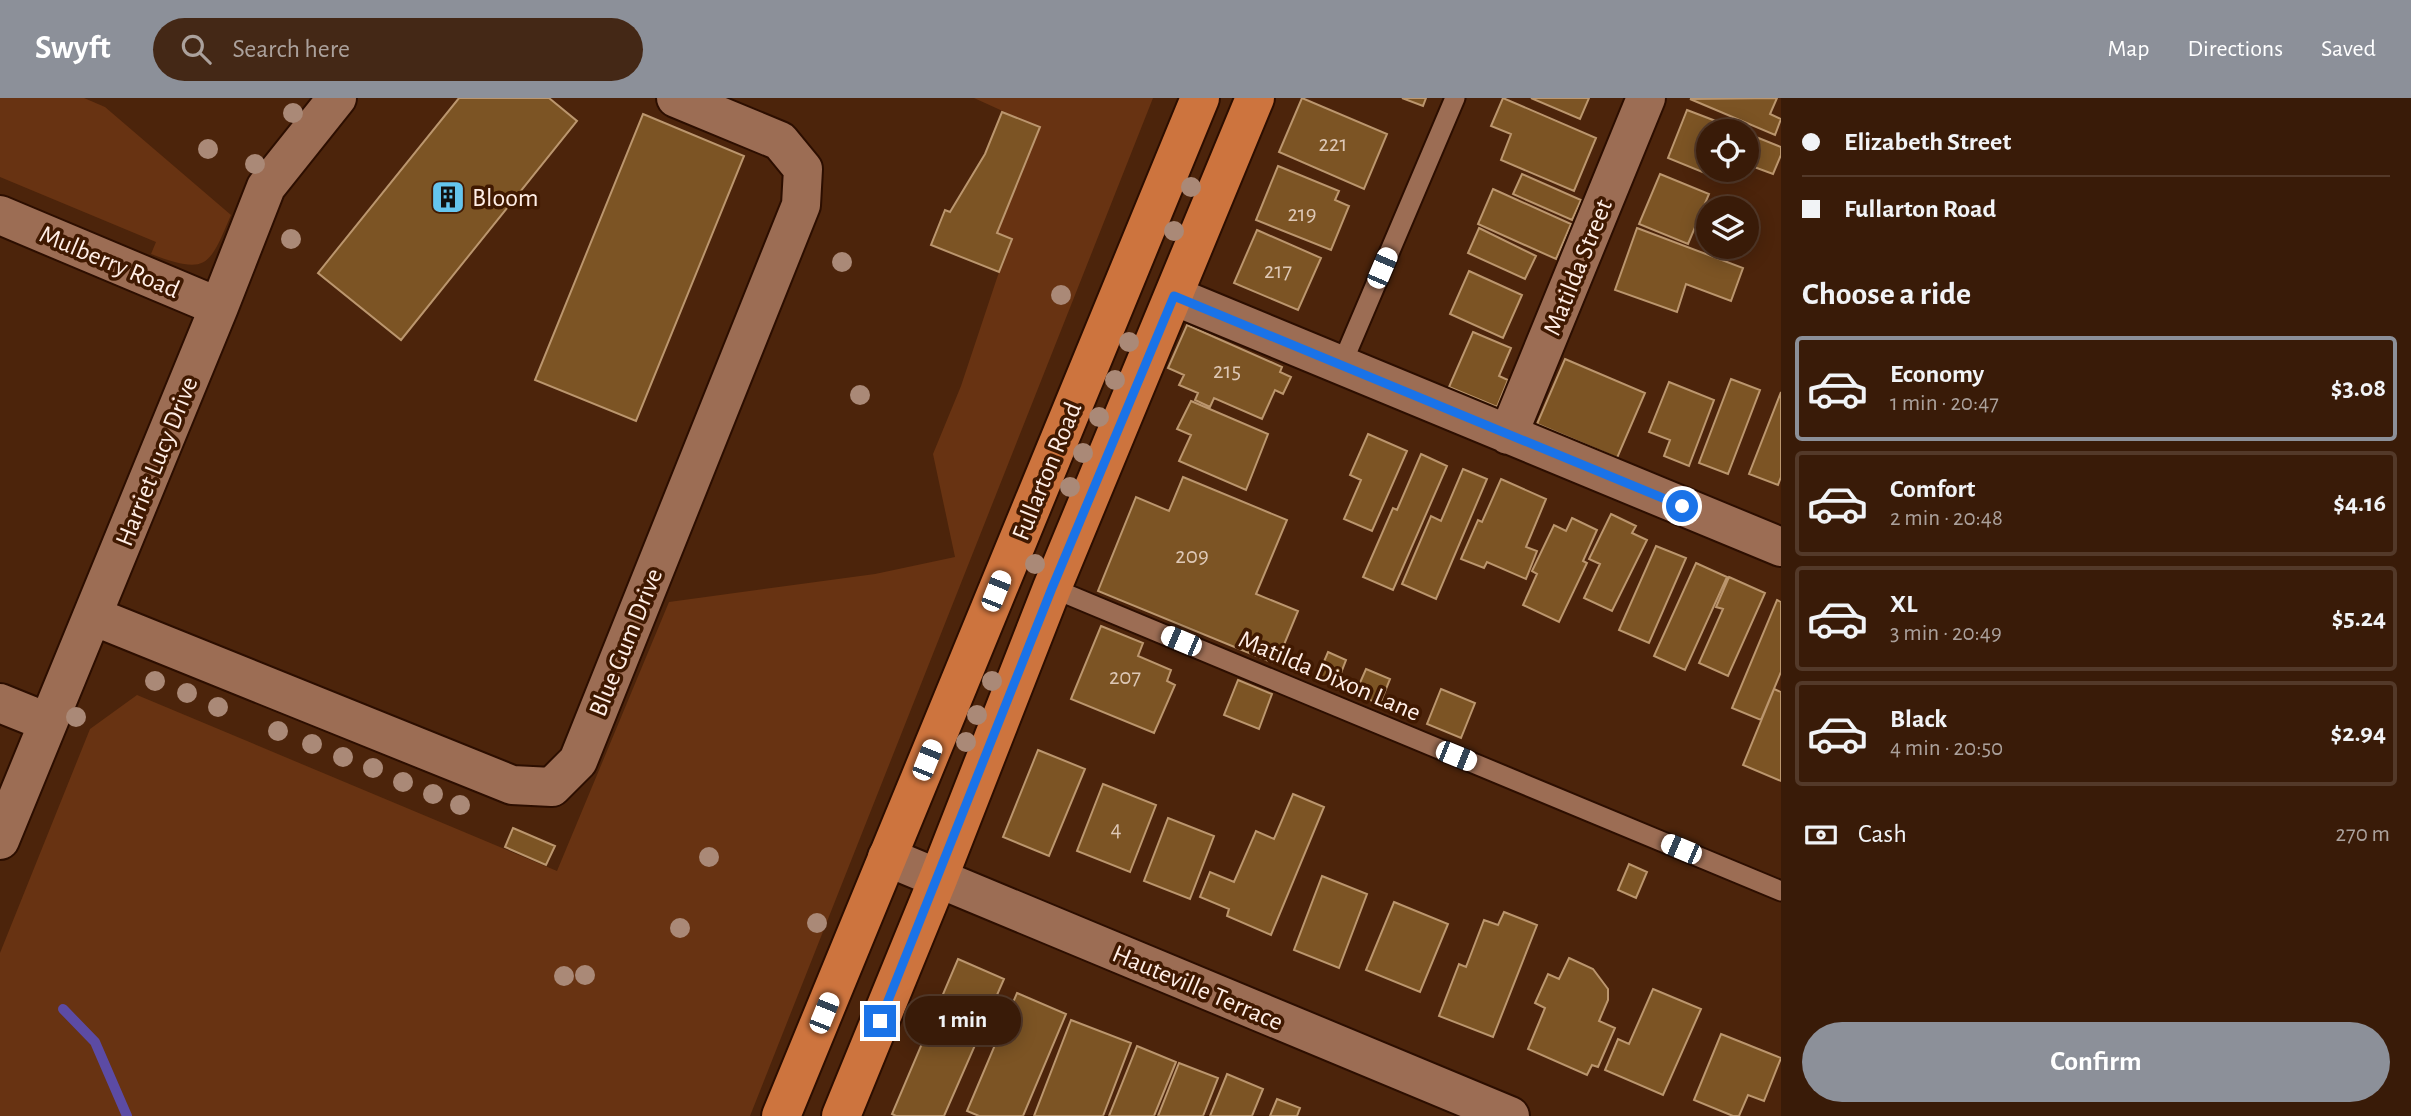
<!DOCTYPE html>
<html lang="en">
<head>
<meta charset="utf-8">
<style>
  body { margin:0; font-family:"Alegreya Sans",sans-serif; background:#442816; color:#f1f3f6; height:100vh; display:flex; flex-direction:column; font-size:26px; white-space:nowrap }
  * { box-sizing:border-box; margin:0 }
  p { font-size:23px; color:#aba19c }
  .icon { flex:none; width:38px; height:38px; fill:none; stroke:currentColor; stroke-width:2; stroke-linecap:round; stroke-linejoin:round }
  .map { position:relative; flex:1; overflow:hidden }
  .panel { display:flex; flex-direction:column; background:#391b08; width:630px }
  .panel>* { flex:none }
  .banner { display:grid; align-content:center; height:154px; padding:0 21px; background:#391b08 }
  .fabs { position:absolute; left:1696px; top:21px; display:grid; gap:14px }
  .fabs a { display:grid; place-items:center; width:63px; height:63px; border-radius:50%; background:#391b08; box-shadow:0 4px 18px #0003,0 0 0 2px #533929; font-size:35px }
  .end { position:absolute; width:32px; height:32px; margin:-16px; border:9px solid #1a73e8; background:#fff; box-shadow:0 0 0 4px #fff }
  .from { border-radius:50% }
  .bubble { position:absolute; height:49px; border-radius:24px; background:#391b08; box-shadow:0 4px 18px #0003,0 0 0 2px #533929; font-size:23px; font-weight:700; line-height:49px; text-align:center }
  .car { position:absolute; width:21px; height:42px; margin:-21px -10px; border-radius:9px; box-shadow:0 0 5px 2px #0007; background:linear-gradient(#fff 24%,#345 0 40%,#fff 0 76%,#345 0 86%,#fff 0) }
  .banner b { display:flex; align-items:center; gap:24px; height:66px; font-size:26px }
  .banner b+b { border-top:2px solid #533929 }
  .banner i { width:18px; height:18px; background:#f1f3f6 }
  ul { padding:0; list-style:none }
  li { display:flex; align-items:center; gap:21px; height:105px; margin:0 14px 10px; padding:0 7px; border:4px solid #533929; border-radius:7px }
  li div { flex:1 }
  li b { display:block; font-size:26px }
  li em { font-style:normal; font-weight:700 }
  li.selected { border-color:#8c9099 }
  li>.icon { width:63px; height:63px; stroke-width:1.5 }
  h2 { padding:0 21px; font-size:32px; line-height:84px }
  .pay { display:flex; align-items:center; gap:18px; height:77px; padding:0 21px; font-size:26px }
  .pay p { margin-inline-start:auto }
  .primary-button { display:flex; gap:14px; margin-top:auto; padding:14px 21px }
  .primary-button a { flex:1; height:80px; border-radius:42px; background:#8c9099; color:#fff; font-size:28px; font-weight:700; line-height:80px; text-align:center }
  header { display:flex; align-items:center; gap:42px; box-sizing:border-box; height:98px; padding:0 35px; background:#8c9099; color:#fff }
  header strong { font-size:33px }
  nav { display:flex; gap:38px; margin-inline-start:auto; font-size:24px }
  .search { width:490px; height:63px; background:#442816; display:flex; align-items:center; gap:18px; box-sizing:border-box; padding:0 24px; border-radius:38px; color:#aba19c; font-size:26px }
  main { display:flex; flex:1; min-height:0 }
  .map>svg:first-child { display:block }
  .green { fill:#683312 }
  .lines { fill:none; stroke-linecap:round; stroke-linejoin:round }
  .stream { stroke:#5c4ba4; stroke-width:10 }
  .building { fill:#7c5424; stroke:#bb966e; stroke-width:2 }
  .service-casing { stroke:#2c0e00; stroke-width:23 }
  .minor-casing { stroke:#2c0e00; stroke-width:42 }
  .primary-casing { stroke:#2c0e00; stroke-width:42 }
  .service { stroke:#9c6d54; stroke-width:19 }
  .minor { stroke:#9c6d54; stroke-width:38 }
  .primary { stroke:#cd743e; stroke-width:38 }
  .tree { fill:#aa8977 }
  .route { stroke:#1a73e8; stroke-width:9 }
  .labels { text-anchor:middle; stroke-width:7; stroke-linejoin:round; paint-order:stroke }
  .number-label { font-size:23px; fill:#dec8b6 }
  .poi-label { font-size:26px; fill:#ffeee6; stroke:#401901; text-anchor:start }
  .street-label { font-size:26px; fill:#ffeee6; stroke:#401901 }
</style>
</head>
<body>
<header>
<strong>Swyft</strong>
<div class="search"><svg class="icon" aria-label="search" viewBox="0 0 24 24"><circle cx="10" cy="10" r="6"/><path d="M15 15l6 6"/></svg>Search here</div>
<nav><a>Map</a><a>Directions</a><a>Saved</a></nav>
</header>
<main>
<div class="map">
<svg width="1781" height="1018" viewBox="0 0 1781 1018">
  <rect width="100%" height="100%" fill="#4c240b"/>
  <path class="green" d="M0 0H84L105 9 231 117C209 169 207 177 151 156L156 144 0 79Z
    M974 0H1153L750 1018H0V855L90 631 137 597 557 773 669 504 875 476 955 459 933 356 961 288 999 174 1012 142 997 135 1040 30Z"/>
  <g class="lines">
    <path class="stream" d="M63 911 95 944 127 1018"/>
  </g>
  <path class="building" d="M459 0H549L577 23 401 242 318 175Z
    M1302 0 1387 36 1364 91 1279 54Z
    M1402 0H1426L1423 8Z
    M1503 0 1596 40 1574 93 1501 62 1511 36 1491 28Z
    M1531 0H1589L1580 21Z
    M1777 0 1770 16 1781 21 1775 37 1690 1Z
    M1687 12 1742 33H1708V72H1726L1722 82 1668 60Z
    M1002 14 1040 29 997 135 1012 141 999 174 931 147 945 112 950 114 985 56Z
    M643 16 744 58 636 323 535 282Z
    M1746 35 1781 49V57L1773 76 1746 66Z
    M1278 68 1339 93 1335 102 1349 108 1331 152 1256 122Z
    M1522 76 1581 102 1572 122 1513 96Z
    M1660 76 1709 96 1688 146 1639 126Z
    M1493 91 1571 126 1556 161 1478 126Z
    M1479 130 1536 158 1525 181 1468 155Z
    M1637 130 1743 170 1731 203 1686 186 1677 214 1615 192Z
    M1257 132 1321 160 1298 212 1234 185Z
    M1469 173 1522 197 1503 240 1450 216Z
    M1187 227 1282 269 1280 274 1291 279 1283 296 1275 292 1262 321 1214 300 1210 309 1195 302 1198 295 1179 287 1184 277 1168 270Z
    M1473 234 1511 250 1499 278 1508 282 1497 309 1449 289Z
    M1565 261 1645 295 1617 360 1537 326Z
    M1731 281 1760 292 1728 376 1699 365Z
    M1669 284 1714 302 1689 368 1664 358 1670 342 1649 334Z
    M1781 294V379L1778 387 1749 376Z
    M1191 303 1268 336 1246 392 1179 363 1191 337 1177 331Z
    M1368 336 1407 353 1372 433 1344 421 1361 382 1350 377Z
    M1421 356 1447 368 1393 492 1363 479 1393 410 1397 412Z
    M1463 371 1487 381 1436 501 1402 486 1431 418 1441 423Z
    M1183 379 1287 422 1256 496 1298 513 1276 566 1098 493 1136 399 1169 413Z
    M1501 381 1546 401 1526 449 1537 453 1526 481 1487 464 1484 470 1461 461 1478 422 1482 424Z
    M1611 416 1636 428 1632 435 1647 442 1612 513 1584 500 1600 466 1589 461Z
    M1572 420 1597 432 1583 463 1587 465 1559 524 1523 507 1537 476 1532 473 1554 427 1566 433Z
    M1656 448 1686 460 1649 545 1619 532Z
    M1696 465 1727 479 1685 572 1654 558Z
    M1729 479 1765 495 1728 578 1699 565 1723 511 1716 509Z
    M1777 502 1781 504V574L1761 622 1732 610Z
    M1101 528 1143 545 1138 558 1171 572 1167 583 1175 587 1154 635 1071 601Z
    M1328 554 1346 562 1336 588 1317 580Z
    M1366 571 1390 581 1380 606 1355 596Z
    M1238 582 1272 596 1259 631 1224 617Z
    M1441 591 1475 605 1461 640 1427 626Z
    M1774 591 1781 594V683L1743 667Z
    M1038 652 1085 671 1049 758 1003 739Z
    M1103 686 1156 707 1130 774 1077 753Z
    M1293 696 1324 709 1271 837 1227 818 1229 811 1200 799 1210 774 1234 784 1256 733 1274 741Z
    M1168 720 1214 738 1190 801 1144 783Z
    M513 730 555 748 546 767 505 749Z
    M1629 766 1647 774 1636 800 1618 792Z
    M1322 778 1367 796 1339 870 1294 852Z
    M1394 804 1448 826 1420 894 1366 872Z
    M1504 814 1537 827 1493 939 1439 918 1459 866 1466 869 1484 822 1498 827Z
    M1569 860 1593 871 1608 891V902L1599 923 1615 930 1598 969 1592 967 1587 977 1528 951 1545 910 1535 905 1548 876 1559 881Z
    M958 861 1004 881 944 1018H896L892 1016Z
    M1653 891 1701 911 1663 997 1605 972 1618 941 1629 946Z
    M1017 895 1066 916 1023 1018H979L967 1013Z
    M1071 922 1131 945 1103 1018H1034Z
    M1721 936 1781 960 1764 1003 1748 997 1739 1018H1733L1694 1002Z
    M1137 948 1176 964 1154 1018H1109Z
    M1179 965 1218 980 1203 1018H1158Z
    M1227 976 1263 991 1252 1018H1210Z
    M1277 1001 1300 1010 1297 1018H1270Z"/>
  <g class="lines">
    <g class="service-casing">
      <path id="service" d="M1341 268 1455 0
        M1052 490 1781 793"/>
    </g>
    <g class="minor-casing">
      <path id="minor" d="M0 117 219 209
        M1174 198 1781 449
        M1508 337 1646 0
        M93 518 512 687 552 689 578 663 801 107 803 71 780 43 676 0
        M0 605 47 624
        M0 742 219 209 266 89 337 0
        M887 759 1510 1018"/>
    </g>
    <g class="primary-casing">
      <path id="primary" d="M781 1018 1200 0
        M841 1018 938 781 1052 490 1255 0"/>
    </g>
    <use href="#service" class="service"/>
    <use href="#minor" class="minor"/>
    <use href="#primary" class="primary"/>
  </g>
  <g class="tree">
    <circle cx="293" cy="15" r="10"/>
    <circle cx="208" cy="51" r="10"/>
    <circle cx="255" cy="66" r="10"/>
    <circle cx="1191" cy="89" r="10"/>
    <circle cx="1174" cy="133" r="10"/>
    <circle cx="291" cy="141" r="10"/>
    <circle cx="842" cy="164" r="10"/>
    <circle cx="1061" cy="197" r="10"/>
    <circle cx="1129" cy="244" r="10"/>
    <circle cx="1115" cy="282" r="10"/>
    <circle cx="860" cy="297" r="10"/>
    <circle cx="1099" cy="319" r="10"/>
    <circle cx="1083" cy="355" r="10"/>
    <circle cx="1070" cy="389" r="10"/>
    <circle cx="1035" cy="466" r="10"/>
    <circle cx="155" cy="583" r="10"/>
    <circle cx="992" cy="583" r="10"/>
    <circle cx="187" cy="595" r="10"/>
    <circle cx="218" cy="609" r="10"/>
    <circle cx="977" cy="617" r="10"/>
    <circle cx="76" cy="619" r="10"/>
    <circle cx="278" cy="633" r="10"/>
    <circle cx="966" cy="644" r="10"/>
    <circle cx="312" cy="646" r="10"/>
    <circle cx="343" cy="659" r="10"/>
    <circle cx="373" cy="670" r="10"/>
    <circle cx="403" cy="684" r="10"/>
    <circle cx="433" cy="696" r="10"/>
    <circle cx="460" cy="707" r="10"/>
    <circle cx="709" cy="759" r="10"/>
    <circle cx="817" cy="825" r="10"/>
    <circle cx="680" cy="830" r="10"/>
    <circle cx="585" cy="877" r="10"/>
    <circle cx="564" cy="878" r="10"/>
  </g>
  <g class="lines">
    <path class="route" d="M880 923 1052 490 1174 198 1682 408"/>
  </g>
  <defs>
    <g id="building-square" transform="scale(1.75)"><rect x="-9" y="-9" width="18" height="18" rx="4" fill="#65c5ee" stroke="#401901"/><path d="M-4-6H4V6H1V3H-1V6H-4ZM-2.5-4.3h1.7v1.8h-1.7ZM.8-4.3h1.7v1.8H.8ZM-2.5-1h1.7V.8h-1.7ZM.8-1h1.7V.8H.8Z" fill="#111"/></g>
  </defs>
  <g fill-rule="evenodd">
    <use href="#building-square" x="448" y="99"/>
  </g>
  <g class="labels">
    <g class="number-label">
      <text x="1333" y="53">221</text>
      <text x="1302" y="123">219</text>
      <text x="1278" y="180">217</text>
      <text x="1227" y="280">215</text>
      <text x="1192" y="465">209</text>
      <text x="1125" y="586">207</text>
      <text x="1116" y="738">4</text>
    </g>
    <g class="poi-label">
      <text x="472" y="108">Bloom</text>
    </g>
    <g class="street-label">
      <text transform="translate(110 163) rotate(23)" y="9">Mulberry Road</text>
      <text transform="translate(1577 169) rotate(-68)" y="9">Matilda Street</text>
      <text transform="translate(156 363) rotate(-68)" y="9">Harriet Lucy Drive</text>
      <text transform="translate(1046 373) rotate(-68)" y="9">Fullarton Road</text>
      <text transform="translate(625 544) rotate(-68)" y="9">Blue Gum Drive</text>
      <text transform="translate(1330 577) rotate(23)" y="9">Matilda Dixon Lane</text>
      <text transform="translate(1198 889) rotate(23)" y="9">Hauteville Terrace</text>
    </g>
  </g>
</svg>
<div class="fabs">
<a><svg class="icon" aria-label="locate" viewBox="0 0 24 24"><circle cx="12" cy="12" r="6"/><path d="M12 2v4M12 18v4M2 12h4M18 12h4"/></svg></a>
<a><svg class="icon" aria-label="layers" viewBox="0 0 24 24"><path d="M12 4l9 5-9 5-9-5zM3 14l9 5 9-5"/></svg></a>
</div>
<i class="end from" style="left:1682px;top:408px"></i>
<i class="end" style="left:880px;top:923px"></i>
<div class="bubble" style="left:905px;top:898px;width:116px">1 min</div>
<i class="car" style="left:1382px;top:170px;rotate:23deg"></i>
<i class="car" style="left:996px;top:493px;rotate:22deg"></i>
<i class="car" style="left:1181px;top:543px;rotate:293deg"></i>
<i class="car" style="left:1456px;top:658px;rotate:112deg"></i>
<i class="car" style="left:927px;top:662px;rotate:22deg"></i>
<i class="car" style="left:1681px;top:751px;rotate:293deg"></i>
<i class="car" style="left:824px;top:915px;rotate:22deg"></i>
</div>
<section class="panel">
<div class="banner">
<b><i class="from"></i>Elizabeth Street</b>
<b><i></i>Fullarton Road</b>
</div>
<h2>Choose a ride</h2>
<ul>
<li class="selected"><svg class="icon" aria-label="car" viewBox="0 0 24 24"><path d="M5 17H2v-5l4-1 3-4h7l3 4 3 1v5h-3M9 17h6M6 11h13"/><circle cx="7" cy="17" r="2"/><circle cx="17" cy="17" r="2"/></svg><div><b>Economy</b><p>1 min · 20:47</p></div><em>$3.08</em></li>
<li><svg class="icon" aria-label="car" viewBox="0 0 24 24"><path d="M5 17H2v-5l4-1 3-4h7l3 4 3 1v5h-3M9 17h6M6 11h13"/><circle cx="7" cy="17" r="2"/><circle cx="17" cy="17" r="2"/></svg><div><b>Comfort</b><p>2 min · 20:48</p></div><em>$4.16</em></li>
<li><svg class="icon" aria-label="car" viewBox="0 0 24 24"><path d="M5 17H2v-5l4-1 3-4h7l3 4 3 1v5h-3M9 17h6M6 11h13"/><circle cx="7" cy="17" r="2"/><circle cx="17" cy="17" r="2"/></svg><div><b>XL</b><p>3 min · 20:49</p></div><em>$5.24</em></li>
<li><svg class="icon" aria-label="car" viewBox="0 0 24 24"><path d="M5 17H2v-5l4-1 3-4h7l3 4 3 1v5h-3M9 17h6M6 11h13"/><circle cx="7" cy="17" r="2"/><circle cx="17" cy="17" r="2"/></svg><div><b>Black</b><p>4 min · 20:50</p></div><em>$2.94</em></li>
</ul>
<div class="pay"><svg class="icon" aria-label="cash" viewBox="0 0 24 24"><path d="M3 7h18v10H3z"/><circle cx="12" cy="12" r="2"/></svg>Cash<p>270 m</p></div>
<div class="primary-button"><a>Confirm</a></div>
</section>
</main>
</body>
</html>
